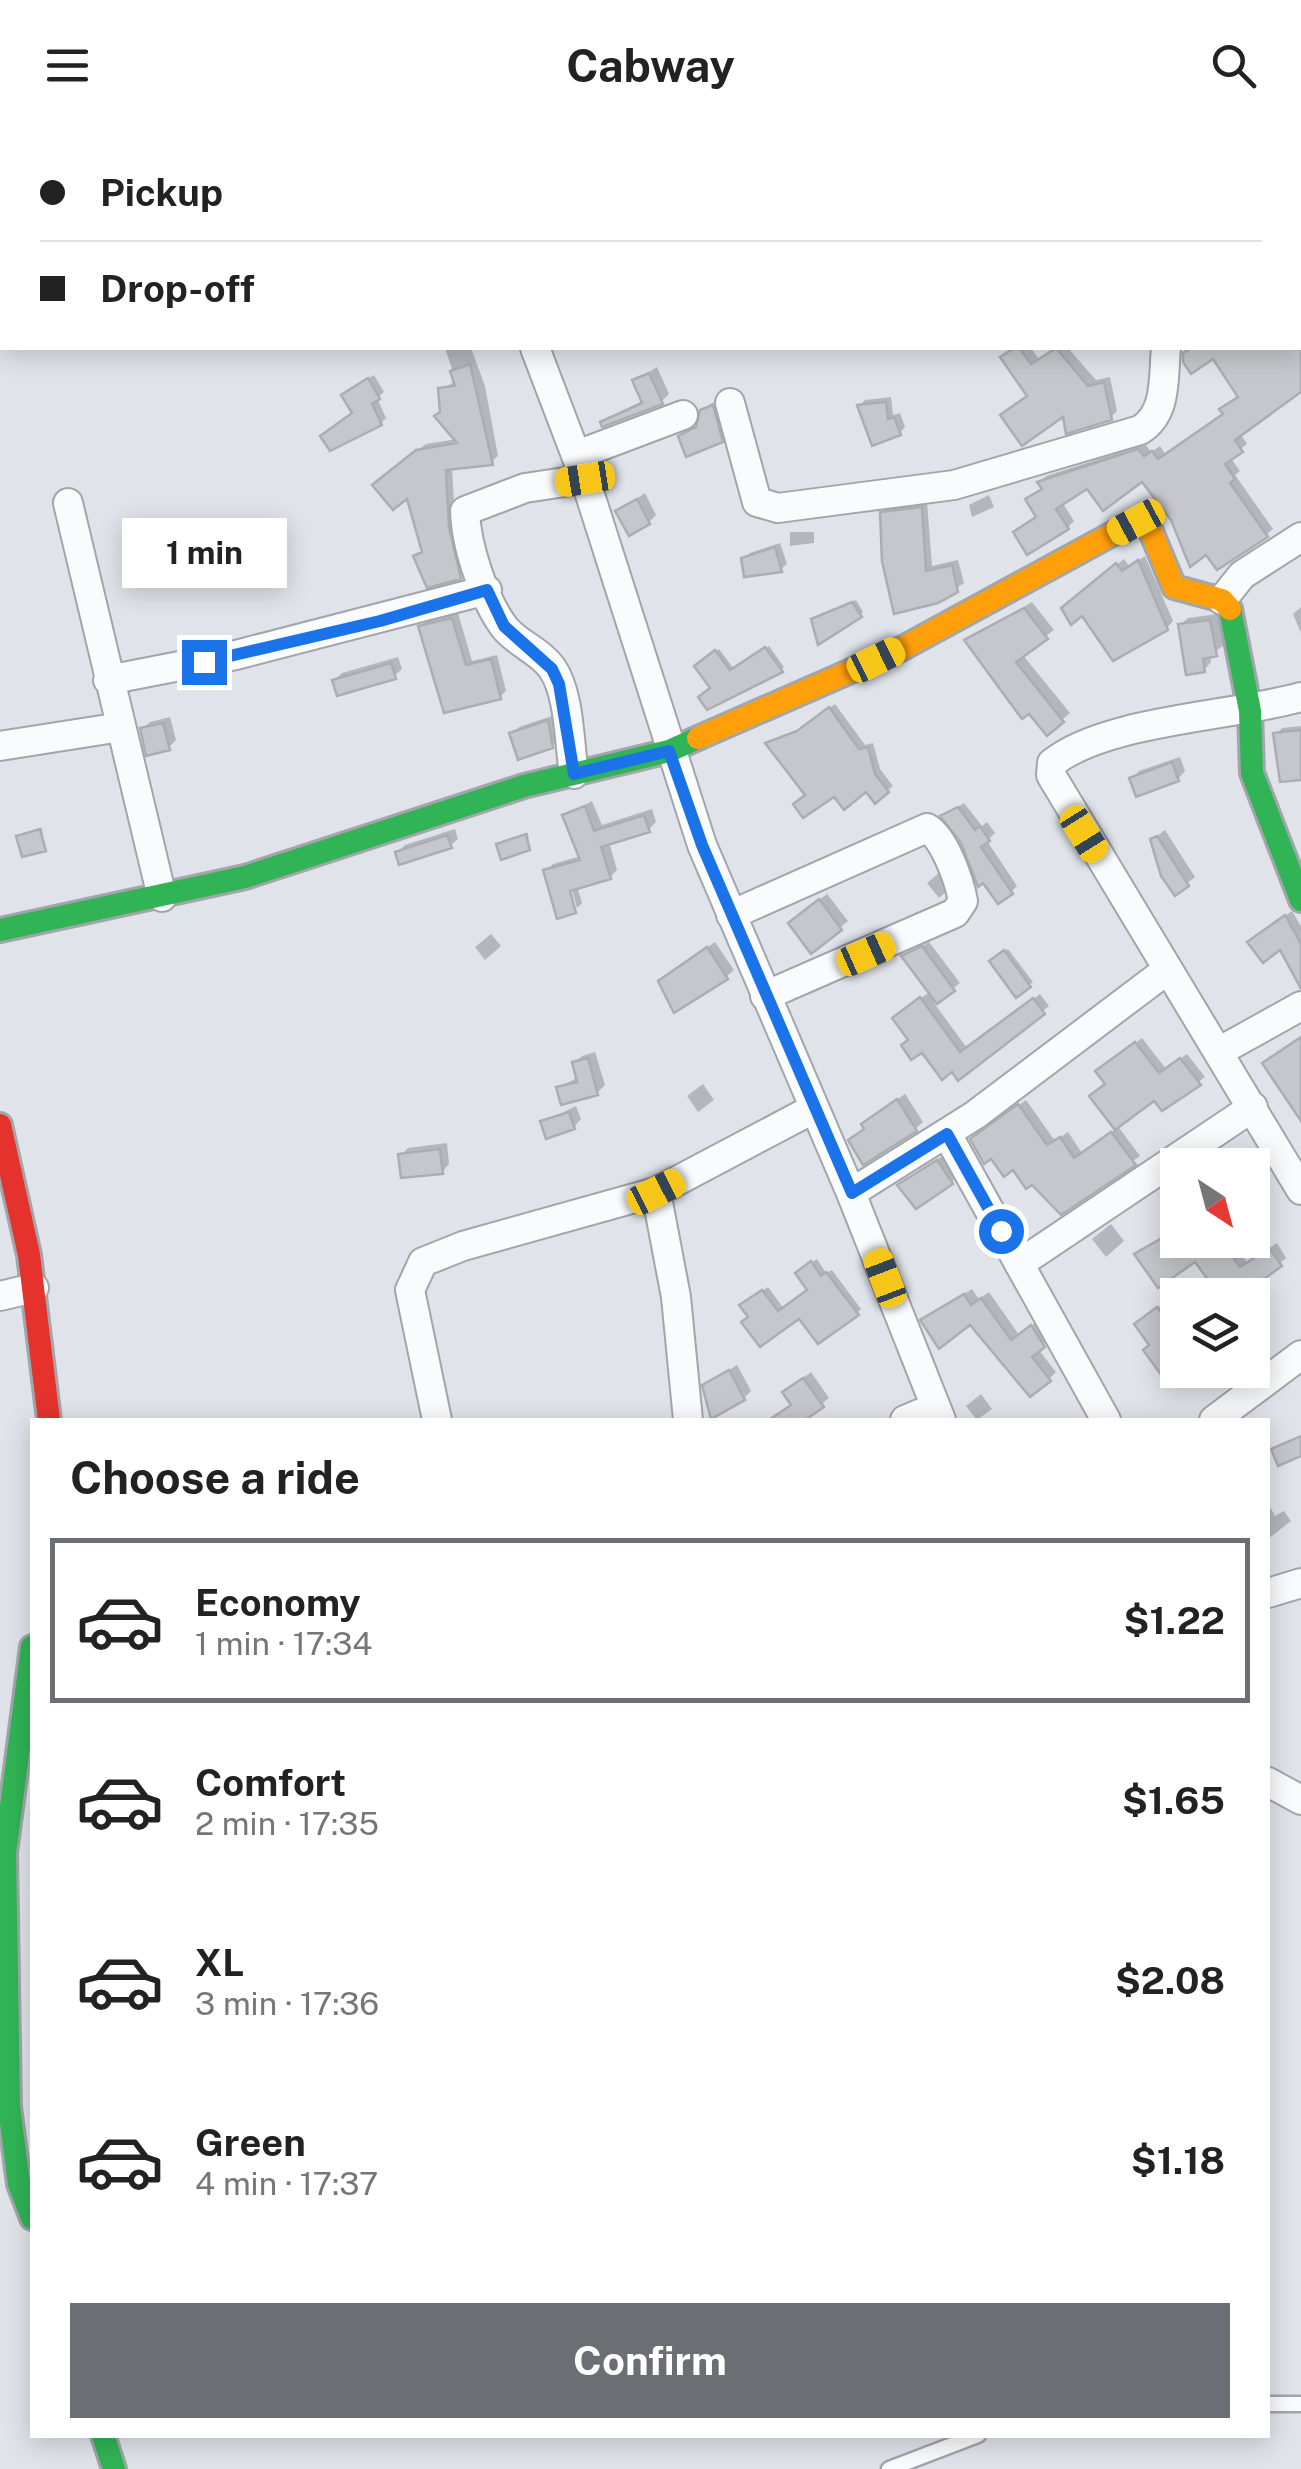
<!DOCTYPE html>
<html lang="en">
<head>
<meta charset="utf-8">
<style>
  body { margin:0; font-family:"Public Sans",sans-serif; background:#f6f6f6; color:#222; height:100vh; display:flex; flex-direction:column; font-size:38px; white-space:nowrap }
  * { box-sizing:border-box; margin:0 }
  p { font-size:32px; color:#767676 }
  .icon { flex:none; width:55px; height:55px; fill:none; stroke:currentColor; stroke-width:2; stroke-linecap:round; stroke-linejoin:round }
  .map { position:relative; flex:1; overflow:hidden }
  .drawer { position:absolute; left:30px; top:1288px; width:1240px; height:1020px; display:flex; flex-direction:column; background:#fff; border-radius:0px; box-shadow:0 5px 25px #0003 }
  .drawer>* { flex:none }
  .banner { position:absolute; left:0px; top:0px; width:1302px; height:220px; box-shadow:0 5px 25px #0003; display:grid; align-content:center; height:220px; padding:0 40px; background:#fff }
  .needle { width:65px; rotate:144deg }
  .controls { position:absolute; left:1160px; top:1018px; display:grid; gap:20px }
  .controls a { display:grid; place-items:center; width:110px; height:110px; border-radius:0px; background:#fff; box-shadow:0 5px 25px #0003; font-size:50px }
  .end { position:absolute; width:45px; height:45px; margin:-22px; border:12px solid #1a73e8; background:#fff; box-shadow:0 0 0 5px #fff }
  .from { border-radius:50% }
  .bubble { position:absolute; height:70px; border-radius:0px; background:#fff; box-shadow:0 5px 25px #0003; font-size:32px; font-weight:700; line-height:70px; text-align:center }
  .car { position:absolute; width:30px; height:60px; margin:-30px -15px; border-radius:12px; box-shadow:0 0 8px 2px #0007; background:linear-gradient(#f5c518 24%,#345 0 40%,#f5c518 0 76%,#345 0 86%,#f5c518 0) }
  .banner b { display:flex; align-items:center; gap:35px; height:95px; font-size:38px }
  .banner b+b { border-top:2px solid #e0e0e0 }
  .banner i { width:25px; height:25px; background:#222 }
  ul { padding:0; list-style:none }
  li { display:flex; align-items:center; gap:30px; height:165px; margin:0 20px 15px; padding:0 20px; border:5px solid transparent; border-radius:0px }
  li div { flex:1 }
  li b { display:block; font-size:38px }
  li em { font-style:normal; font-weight:700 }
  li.selected { border-color:#6b6e72 }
  li>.icon { width:90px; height:90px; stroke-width:1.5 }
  h2 { padding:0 40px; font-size:45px; line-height:120px }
  .button { display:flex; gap:20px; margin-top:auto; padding:20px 40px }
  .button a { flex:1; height:115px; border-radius:0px; background:#6b6e72; color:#fff; font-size:40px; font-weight:700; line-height:115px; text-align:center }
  header { display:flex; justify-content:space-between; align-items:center; height:130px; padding:0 40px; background:#fff; font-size:45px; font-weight:700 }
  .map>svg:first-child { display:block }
  .shadow { fill:#0003 }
  .building { fill:#c6c7cc; stroke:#acadb2; stroke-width:2.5 }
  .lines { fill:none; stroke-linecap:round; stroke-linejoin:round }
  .lane-casing { stroke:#a2a5a9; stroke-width:19 }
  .street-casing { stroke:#a2a5a9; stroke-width:32 }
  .fast-casing { stroke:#a2a5a9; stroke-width:28 }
  .slow-casing { stroke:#a2a5a9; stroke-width:28 }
  .jam-casing { stroke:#a2a5a9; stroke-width:28 }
  .lane { stroke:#fafbfc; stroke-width:14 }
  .street { stroke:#fafbfc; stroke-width:28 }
  .fast { stroke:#30b455; stroke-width:22 }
  .slow { stroke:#ff9f0a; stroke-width:22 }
  .jam { stroke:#e5322d; stroke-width:22 }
  .route { stroke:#1a73e8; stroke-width:12 }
</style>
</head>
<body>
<header><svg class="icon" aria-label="menu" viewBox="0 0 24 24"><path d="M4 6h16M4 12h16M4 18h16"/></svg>Cabway<svg class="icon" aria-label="search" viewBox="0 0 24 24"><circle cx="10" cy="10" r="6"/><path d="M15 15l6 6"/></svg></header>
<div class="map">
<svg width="1301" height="2339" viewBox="0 0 1301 2339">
  <rect width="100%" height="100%" fill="#e0e4ea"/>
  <path class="shadow" d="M678 0H705L706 2H680Z
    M1228 0H1267L1268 2H1229Z
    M1300 188 1301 259 1240 303 1247 314 1230 327 1240 341 1235 345 1273 399 1266 405 1173 389 1142 349 1088 355 1062 372 1074 391 1068 397 1039 386 1028 369 1044 357 1040 352 1046 346 1145 314 1151 322 1160 316 1166 325 1225 283 1229 273 1240 265 1213 225 1186 224 1192 218H1300Z
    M445 218H471L485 256 498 326 491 332 452 337 455 390 467 440 460 446 416 427 424 419 408 364 382 348 426 314 457 309 442 282 441 259 456 251Z
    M1015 218H1031L1039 229 1056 218H1068L1096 250 1110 247 1117 281 1110 288 1065 283 1029 265 1010 220Z
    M657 237 669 264 661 272 603 292 644 270 635 251Z
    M374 245 384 262 377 268 386 288 381 293 355 282 349 260Z
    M891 267 893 285 900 283 905 297 900 303 860 275 865 270Z
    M720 270 729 303 721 310 681 306 699 293 710 274Z
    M645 363 656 385 649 392 618 381Z
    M989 365 994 377 972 387 969 375Z
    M927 372 932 436 958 430 964 453 937 471 882 383 889 377Z
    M790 402H814V413L790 416Z
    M780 413 787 434 781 439 746 444 744 429 750 423Z
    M1145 426 1173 491 1167 498 1083 482 1070 472 1124 429 1129 436Z
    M856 470 863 482 860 485 817 486Z
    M1032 472 1054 500 1022 524 1070 583 1062 590 967 511Z
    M1301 477V503L1293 484Z
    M458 483 472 531 497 525 506 561 500 567 421 497 427 491Z
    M1217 484 1223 516 1210 525 1211 532 1204 540 1180 495 1188 488Z
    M769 516 784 537 781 540 708 576 713 558 700 533 719 519 734 539Z
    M398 527 402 539 394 546 335 550 342 543Z
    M835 574 865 615 873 613 880 639 893 656 888 660 808 664 768 613 805 597Z
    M555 585 560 608 552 616 512 604 519 597Z
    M170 587 176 610 168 618 142 599 150 592Z
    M1301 596V647L1276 604 1282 598Z
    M1180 627 1185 641 1178 649H1132L1139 641Z
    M592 671 602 695 652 679 656 692 648 700 609 712 617 740 610 747 577 756 582 773 577 778 569 748 564 750 576 780 559 785 546 741 553 734 581 726 565 686Z
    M964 673 982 696 987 692 995 703 987 711 1017 756 1011 762 943 686Z
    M42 698 44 718 19 707 22 704Z
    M455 699 458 709 450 716 397 723 405 715Z
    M1165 700 1195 747 1176 762 1153 709Z
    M528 703 529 718 499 714 502 711Z
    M944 739 949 759 939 768 927 753Z
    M827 764 848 791 812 820 798 786Z
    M1292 781 1301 796V855L1281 817 1256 806Z
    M491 804 501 816 485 830 475 817Z
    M715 812 734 840 726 847 661 851Z
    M929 812 960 853 934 873 967 918 1040 864 1049 876 959 947 911 909 902 882 931 861 905 826Z
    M1008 819 1033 852 1017 864 995 828Z
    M1142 908 1166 939 1187 924 1205 947 1163 978 1155 968 1117 995 1140 1026 1061 1081 980 1003 1026 970 1055 1011 1068 1002 1082 1023 1117 998 1104 936Z
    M595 922 605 955 597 963 559 958 578 947 575 933 582 926Z
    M703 954 714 970 698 982 687 966Z
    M905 964 923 992 915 999 866 998 872 987Z
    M576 976 581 989 574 997 543 992Z
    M447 1013 449 1034 442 1042 401 1025 408 1018Z
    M945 1024 959 1045 952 1052 900 1055Z
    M1111 1094 1124 1111 1106 1127 1092 1109Z
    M1171 1103 1180 1117 1189 1110H1231L1247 1132 1277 1113 1286 1128 1238 1165H1222L1196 1128 1137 1124Z
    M817 1129 826 1143 832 1140 861 1179 857 1183 750 1187 747 1171 768 1157 784 1179 810 1160 803 1139Z
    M972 1159 979 1169 989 1162 1019 1205 1039 1190 1051 1208 1038 1219 1056 1242 1049 1249 971 1192 923 1190Z
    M1164 1173 1178 1191V1231L1143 1188Z
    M737 1235 751 1261 744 1268 705 1256Z
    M811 1242 829 1268 801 1290H784L794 1273 793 1255Z
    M981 1264 992 1279 977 1290 966 1276Z
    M1268 1373 1275 1386 1284 1381 1291 1391 1268 1409Z"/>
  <path class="building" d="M1014 218H1019L1031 234 1056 218 1088 256 1104 252 1112 290 1066 304 1063 287 1022 316 1000 285 1027 266 1000 227Z
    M1191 218H1301V262L1235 310 1243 322 1225 334 1235 349 1230 353 1268 407 1217 440 1206 425 1190 437 1171 390 1142 352 1103 381 1087 359 1056 379 1069 399 1027 425 1013 402 1036 387 1025 369 1042 359 1037 352 1138 319 1144 326 1152 321 1158 329 1223 284 1219 279 1238 267 1213 229 1191 244 1183 232V223Z
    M470 234 493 335 446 340 449 397 461 449 427 458 413 426 422 422 407 369 393 380 372 355 416 320 457 313 434 286 440 282 438 258 455 256 450 241Z
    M649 243 663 274 602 297 600 292 642 273 632 250Z
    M368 248 380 269 372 274 382 295 330 321 320 306 352 283 341 265Z
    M886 272 888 289 894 287 901 305 872 316 857 275Z
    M713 275 723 312 686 327 678 306 696 297 700 280Z
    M637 369 650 394 629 406 615 381Z
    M922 377 926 441 952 435 958 462 938 473 894 484 882 431 880 382Z
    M775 417 782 442 744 447 741 428Z
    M1138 430 1168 500 1113 531 1082 486 1071 495 1061 478 1116 433 1122 441Z
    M852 472 862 487 818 515 811 489Z
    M1024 478 1048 509 1016 532 1064 592 1047 606 1029 584 1022 589 964 510Z
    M452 488 466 535 491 529 501 569 444 583 418 496Z
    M1210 490 1217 526 1203 529 1205 542 1186 545 1178 494Z
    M765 517 783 542 707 580 698 567 710 558 694 536 715 520 730 540Z
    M391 533 396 549 337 566 332 550Z
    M829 577 859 619 868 617 875 644 889 662 875 674 866 662 844 680 834 667 803 688 793 674 805 665 765 613 797 601Z
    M548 590 553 618 518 630 509 603Z
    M163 593 170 620 146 626 140 598Z
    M1301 600V650L1280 652 1273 603Z
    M1172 632 1179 651 1136 667 1129 648Z
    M585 676 594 701 644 685 650 702 601 717 611 749 570 761 576 783 557 789 543 740 580 730 562 685Z
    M958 677 975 700 980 696 990 711 981 717 1013 764 998 774 983 753 978 757 961 713 940 686Z
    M40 699 46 721 22 727 16 706Z
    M526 704 530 720 501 730 496 714Z
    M447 705 452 718 399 735 395 722Z
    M1157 706 1189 756 1175 766 1161 746 1150 709Z
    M819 769 842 800 811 824 788 793Z
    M1285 785 1301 814V859L1280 820 1263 833 1247 812Z
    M922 816 955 861 937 874 901 826Z
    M707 817 728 849 674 883 658 851Z
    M1004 820 1031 857 1016 868 989 831Z
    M920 867 960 922 1033 868 1045 884 958 951 952 942 942 950 922 923 911 930 901 915 908 910 892 888Z
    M1301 907V991L1262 933Z
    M1135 912 1159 943 1180 928 1201 955 1162 981 1154 971 1115 1000 1089 966 1105 954 1095 941Z
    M588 928 598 965 561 975 556 957 577 952 572 932Z
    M897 969 917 1001 863 1035 848 1010 864 999 861 994Z
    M1018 974 1047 1015 1060 1007 1074 1028 1111 1002 1136 1035 1061 1085 1032 1055 1026 1059 1013 1040 1004 1047 991 1029 984 1034 970 1009Z
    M569 982 575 999 546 1009 540 991Z
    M440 1019 443 1044 401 1048 398 1024Z
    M937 1030 953 1054 916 1079 897 1055Z
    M1164 1107 1173 1121 1188 1110H1220L1240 1137 1269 1118 1282 1136 1242 1165H1219L1195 1132 1158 1158 1134 1124Z
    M811 1131 821 1146 826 1142 859 1185 818 1214 799 1189 760 1217 741 1192 748 1187 739 1175 762 1160 778 1181 807 1160 795 1143Z
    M964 1164 971 1175 981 1168 1011 1210 1031 1195 1045 1217 1032 1227 1051 1251 1030 1267 970 1195 939 1219 920 1190Z
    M1157 1177 1178 1206V1234L1162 1246 1143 1220 1149 1215 1134 1194Z
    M729 1240 745 1270 711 1289 702 1255Z
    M803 1248 824 1277 805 1290H769L791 1275 782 1262Z
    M1301 1306V1326L1278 1336 1271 1319Z"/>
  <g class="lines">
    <g class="lane-casing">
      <path id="lane" d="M1268 2274H1301
        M889 2339 978 2305"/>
    </g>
    <g class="street-casing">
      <path id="street" d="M480 0 482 2
        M778 0 780 2
        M1188 0 1189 2
        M1288 0 1289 2
        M650 2 652 0
        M862 2 866 0
        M1300 29 1301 31
        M535 218 585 349 702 715 851 1063 941 1290
        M730 273 757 372 778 378 954 355 1140 300C1168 283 1163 246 1166 218
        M577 325 683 285
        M68 373 162 767
        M1222 470 1242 445 1301 407
        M108 550 236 525 487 460
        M1301 567C1230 587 1106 590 1052 633L1051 645 1301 1060
        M0 616 121 597
        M574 644C569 613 570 564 552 538 540 521 518 514 505 498 484 471 466 415 465 381L525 358 585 349
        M731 785 927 698C945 709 959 750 963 771L955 783 765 866
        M1220 921 1301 876
        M947 1004 1106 1290
        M656 1062 676 1167 688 1290
        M851 1063 975 985 1167 840
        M1019 1134 1253 977
        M0 1166 34 1158
        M437 1290 410 1160 423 1132 463 1116 656 1062 813 979
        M905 1290 936 1277
        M1214 1290 1301 1225
        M1268 1463 1301 1453
        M1268 1652 1301 1670"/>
    </g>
    <g class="fast-casing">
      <path id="fast" d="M1230 479 1250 581 1252 643 1301 770
        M0 800 245 747 524 656 669 621 698 608
        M32 1517 5 1723 9 1977 19 2054 32 2088
        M103 2305 114 2339"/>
    </g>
    <g class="slow-casing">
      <path id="slow" d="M698 608 901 519 1136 391 1150 399 1174 457 1222 470 1230 479"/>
    </g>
    <g class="jam-casing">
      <path id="jam" d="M0 995 29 1125 49 1290"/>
    </g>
    <use href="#lane" class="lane"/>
    <use href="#street" class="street"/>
    <use href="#fast" class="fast"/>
    <use href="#slow" class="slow"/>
    <use href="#jam" class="jam"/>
  </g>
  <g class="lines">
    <path class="route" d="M204 532 380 491 487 460 504 496 552 539 559 554 574 644 669 621 702 715 852 1063 947 1004 1001 1101"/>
  </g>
</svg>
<div class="controls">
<a><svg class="needle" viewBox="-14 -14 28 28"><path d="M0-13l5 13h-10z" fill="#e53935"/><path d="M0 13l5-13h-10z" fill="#767676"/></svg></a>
<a><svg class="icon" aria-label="layers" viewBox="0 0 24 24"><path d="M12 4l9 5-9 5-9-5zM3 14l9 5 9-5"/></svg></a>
</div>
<i class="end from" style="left:1001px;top:1101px"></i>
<i class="end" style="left:204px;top:532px"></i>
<div class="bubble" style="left:122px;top:388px;width:165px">1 min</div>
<i class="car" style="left:585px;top:349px;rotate:261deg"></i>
<i class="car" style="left:1136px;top:392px;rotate:242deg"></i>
<i class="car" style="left:876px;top:530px;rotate:64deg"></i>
<i class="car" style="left:1084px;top:704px;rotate:148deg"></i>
<i class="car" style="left:866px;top:824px;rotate:66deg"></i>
<i class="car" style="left:656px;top:1062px;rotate:63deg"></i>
<i class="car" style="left:885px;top:1148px;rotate:339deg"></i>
<div class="banner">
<b><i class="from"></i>Pickup</b>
<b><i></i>Drop-off</b>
</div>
<section class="drawer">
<h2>Choose a ride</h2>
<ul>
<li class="selected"><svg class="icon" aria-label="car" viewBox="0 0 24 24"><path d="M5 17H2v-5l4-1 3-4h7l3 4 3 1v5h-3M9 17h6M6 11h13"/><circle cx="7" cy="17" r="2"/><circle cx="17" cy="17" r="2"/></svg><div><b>Economy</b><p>1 min · 17:34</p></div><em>$1.22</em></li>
<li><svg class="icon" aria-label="car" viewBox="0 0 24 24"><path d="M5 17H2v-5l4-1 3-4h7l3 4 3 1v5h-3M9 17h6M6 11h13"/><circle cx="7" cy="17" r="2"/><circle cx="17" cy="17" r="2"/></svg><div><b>Comfort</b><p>2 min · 17:35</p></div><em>$1.65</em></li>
<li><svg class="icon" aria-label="car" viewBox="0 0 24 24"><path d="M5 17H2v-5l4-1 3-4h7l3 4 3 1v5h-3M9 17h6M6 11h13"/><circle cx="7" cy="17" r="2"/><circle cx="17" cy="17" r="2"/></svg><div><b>XL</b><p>3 min · 17:36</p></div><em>$2.08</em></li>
<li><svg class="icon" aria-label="car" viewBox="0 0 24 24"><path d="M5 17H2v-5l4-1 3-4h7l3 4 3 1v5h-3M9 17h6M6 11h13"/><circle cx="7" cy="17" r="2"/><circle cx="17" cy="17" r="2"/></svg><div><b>Green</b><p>4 min · 17:37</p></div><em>$1.18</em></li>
</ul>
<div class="button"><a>Confirm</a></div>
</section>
</div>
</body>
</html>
